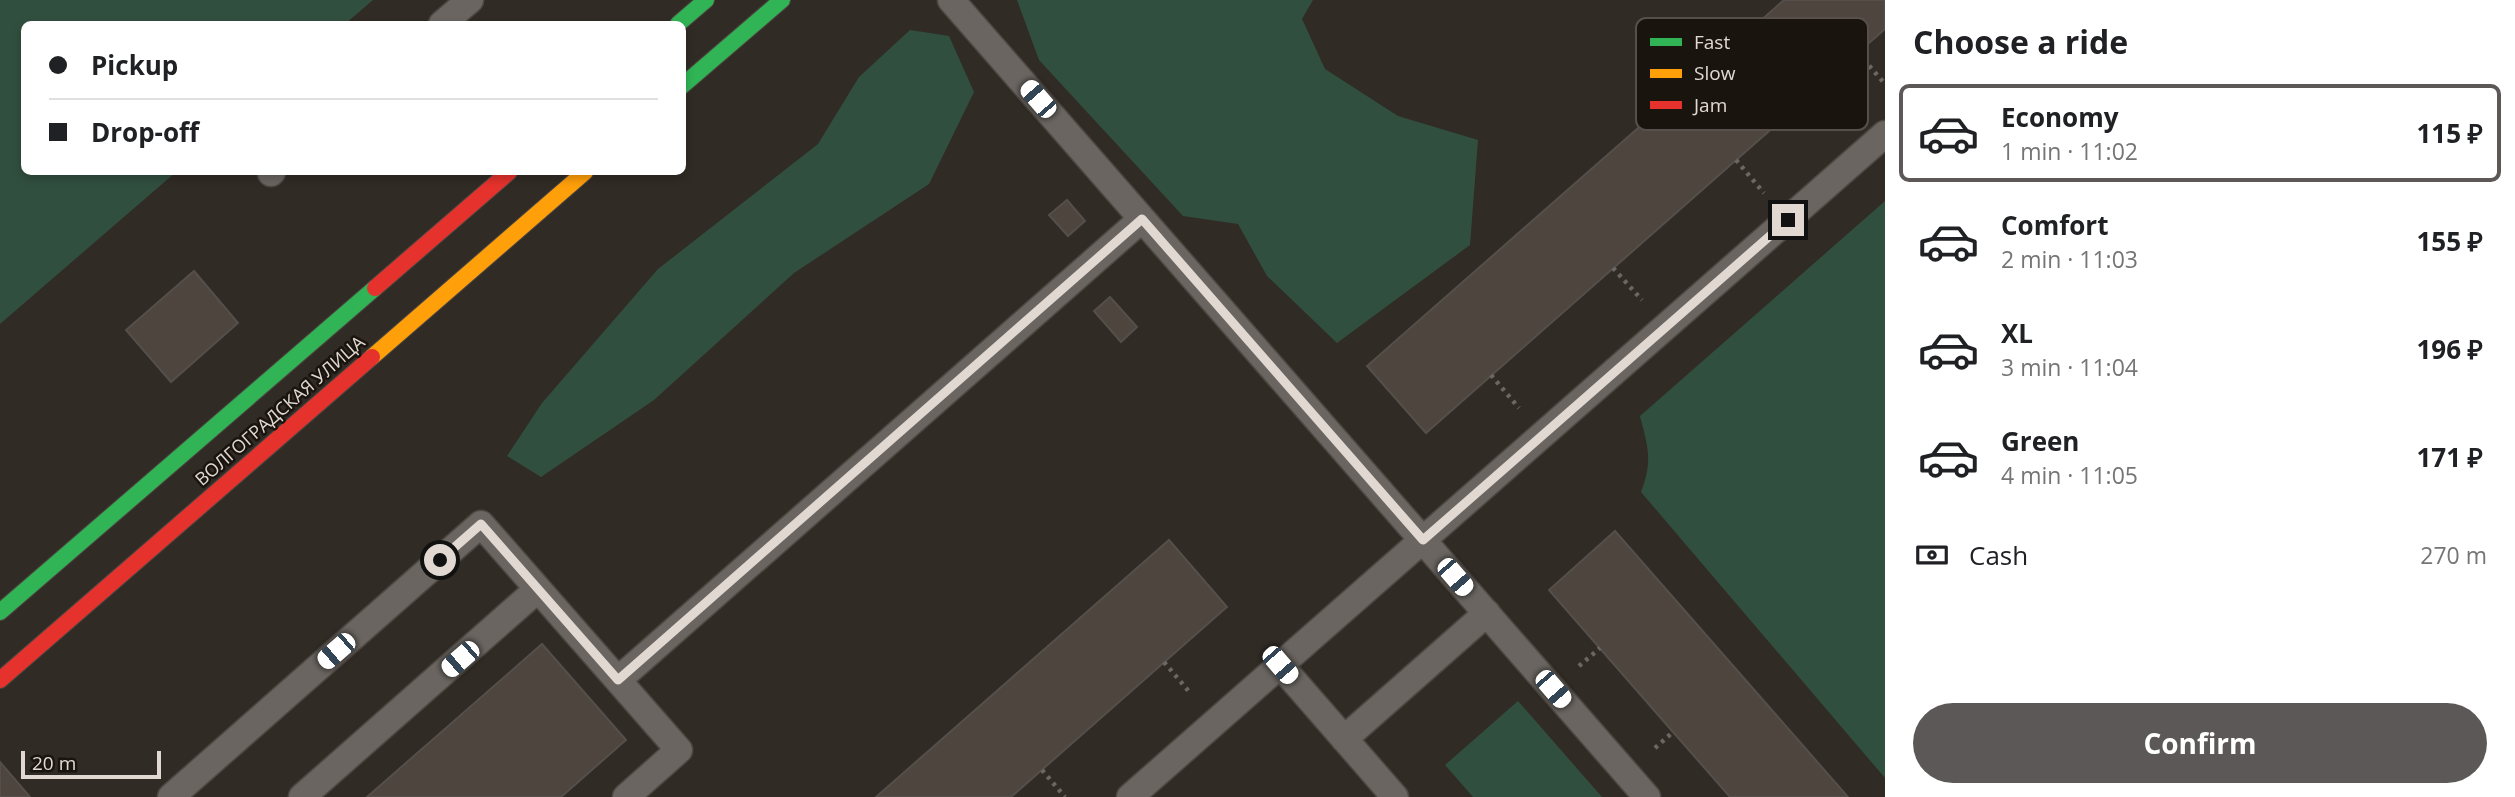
<!DOCTYPE html>
<html lang="en">
<head>
<meta charset="utf-8">
<style>
  body { margin:0; font-family:"Open Sans",sans-serif; background:#f2f2f2; color:#202124; height:100vh; display:flex; flex-direction:column; font-size:26px; white-space:nowrap }
  * { box-sizing:border-box; margin:0 }
  p { font-size:23px; color:#757577 }
  .icon { flex:none; width:38px; height:38px; fill:none; stroke:currentColor; stroke-width:2; stroke-linecap:round; stroke-linejoin:round }
  .map { position:relative; flex:1; overflow:hidden }
  .panel { display:flex; flex-direction:column; background:#fff; width:630px }
  .panel>* { flex:none }
  .guide { position:absolute; left:21px; top:21px; width:665px; height:154px; border-radius:10px; box-shadow:0 4px 10px #0003; display:grid; align-content:center; height:154px; padding:0 28px; background:#fff }
  .scale { position:absolute; left:21px; bottom:18px; width:140px; box-sizing:border-box; padding-left:7px; border:4px solid #e1d8d2; border-top:0; font-size:19px; line-height:24px; white-space:nowrap; color:#e1d8d2; -webkit-text-stroke:5px #1a140f; paint-order:stroke }
  .end { position:absolute; width:32px; height:32px; margin:-16px; border:9px solid #e1d8d2; background:#111; box-shadow:0 0 0 4px #111 }
  .from { border-radius:50% }
  .car { position:absolute; width:21px; height:42px; margin:-21px -10px; border-radius:9px; box-shadow:0 0 5px 2px #0007; background:linear-gradient(#fff 24%,#345 0 40%,#fff 0 76%,#345 0 86%,#fff 0) }
  .guide b { display:flex; align-items:center; gap:24px; height:66px; font-size:26px }
  .guide b+b { border-top:2px solid #e0e0e0 }
  .guide i { width:18px; height:18px; background:#202124 }
  ul { padding:0; list-style:none }
  li { display:flex; align-items:center; gap:21px; height:98px; margin:0 14px 10px; padding:0 14px; border:4px solid transparent; border-radius:10px }
  li div { flex:1 }
  li b { display:block; font-size:26px }
  li em { font-style:normal; font-weight:700 }
  li.selected { border-color:#5b5857 }
  li>.icon { width:63px; height:63px; stroke-width:1.5 }
  h2 { padding:0 28px; font-size:32px; line-height:84px }
  .pay { display:flex; align-items:center; gap:18px; height:77px; padding:0 28px; font-size:26px }
  .pay p { margin-inline-start:auto }
  .button { display:flex; gap:14px; margin-top:auto; padding:14px 28px }
  .button a { flex:1; height:80px; border-radius:42px; background:#5b5857; color:#fff; font-size:28px; font-weight:700; line-height:80px; text-align:center }
  main { display:flex; flex:1; min-height:0 }
  .map>svg:first-child { display:block }
  .green { fill:#314f3f }
  .building { fill:#4d453e; stroke:#544f4a; stroke-width:2 }
  .lines { fill:none; stroke-linecap:round; stroke-linejoin:round }
  .lane-casing { stroke:#4d4742; stroke-width:29 }
  .fast-casing { stroke:#4d4742; stroke-width:18 }
  .slow-casing { stroke:#4d4742; stroke-width:18 }
  .jam-casing { stroke:#4d4742; stroke-width:18 }
  .path { stroke:#6c6763; stroke-width:4.5; stroke-dasharray:3.5 5; stroke-linecap:butt }
  .lane { stroke:#6a6560; stroke-width:26 }
  .fast { stroke:#30b455; stroke-width:16 }
  .slow { stroke:#ff9f0a; stroke-width:16 }
  .jam { stroke:#e5322d; stroke-width:16 }
  .route { stroke:#e1d8d2; stroke-width:9 }
  .labels { text-anchor:middle; stroke-width:5; stroke-linejoin:round; paint-order:stroke }
  .street-label { font-size:18px; fill:#e1d8d2; stroke:#1a140f }
  .key { fill:#1a140f; stroke:#564f4a; stroke-width:2 }
  .key-label { font-size:19px; fill:#e1d8d2 }
</style>
</head>
<body>
<main>
<div class="map">
<svg width="1885" height="797" viewBox="0 0 1885 797">
  <rect width="100%" height="100%" fill="#312b25"/>
  <path class="green" d="M0 0H373L345 24H24V172H176L0 324Z
    M1017 0H1313L1302 19 1325 69 1398 116 1478 140 1470 245 1337 343 1267 276 1238 224 1183 216 1039 60Z
    M910 30 949 36 974 92 929 184 794 273 654 400 541 477 507 456 542 403 658 269 818 144 859 77Z
    M1885 201V778L1641 492C1653 461 1648 447 1640 416Z
    M1518 701 1602 797H1473L1445 765Z"/>
  <path class="building" d="M1784 0H1885V29L1426 433 1367 366Z
    M1067 200 1085 221 1068 236 1049 215Z
    M194 271 238 323 171 382 126 330Z
    M1110 297 1137 327 1121 342 1094 311Z
    M1615 531 1848 797H1730L1673 732 1549 590Z
    M1169 540 1227 607 1011 797H876Z
    M542 644 626 740 561 797H367Z
    M0 762 30 797H0Z"/>
  <g class="lines">
    <g class="lane-casing">
      <path id="lane" d="M951 0 1647 797
        M442 24 470 0
        M271 173 272 172
        M1280 665 1395 797
        M618 680 1142 219
        M1344 739 1487 613
        M171 797 481 524 679 750 626 797
        M302 797 538 589
        M1130 797 1885 134"/>
    </g>
    <g class="fast-casing">
      <path id="fast" d="M678 24 706 0
        M682 86 782 0
        M0 612 375 288"/>
    </g>
    <g class="slow-casing">
      <path id="slow" d="M372 357 585 172"/>
    </g>
    <g class="jam-casing">
      <path id="jam" d="M375 288 509 172
        M0 680 372 357"/>
    </g>
    <path class="path" d="M1858 53 1885 84
      M1736 160 1764 193
      M1613 268 1642 300
      M1491 375 1519 408
      M1164 662 1191 694
      M1579 666 1600 648
      M1655 748 1673 732
      M1042 770 1065 797"/>
    <use href="#lane" class="lane"/>
    <use href="#fast" class="fast"/>
    <use href="#slow" class="slow"/>
    <use href="#jam" class="jam"/>
  </g>
  <g class="lines">
    <path class="route" d="M440 560 481 524 618 680 1142 219 1423 540 1788 220"/>
  </g>
  <g class="labels">
    <g class="street-label">
      <text transform="translate(280 411) rotate(-41)" y="6">ВОЛГОГРАДСКАЯ УЛИЦА</text>
    </g>
  </g>
  <rect x="1636" y="18" width="232" height="112" rx="10" class="key"/>
  <rect x="1650" y="38" width="32" height="8" fill="#30b455"/>
  <rect x="1650" y="69" width="32" height="9" fill="#ff9f0a"/>
  <rect x="1650" y="101" width="32" height="8" fill="#e5322d"/>
  <g class="key-label">
    <text x="1694" y="49">Fast</text>
    <text x="1694" y="80">Slow</text>
    <text x="1694" y="112">Jam</text>
  </g>
</svg>
<div class="scale">20 m</div>
<i class="end from" style="left:440px;top:560px"></i>
<i class="end" style="left:1788px;top:220px"></i>
<i class="car" style="left:1038px;top:99px;rotate:319deg"></i>
<i class="car" style="left:1455px;top:577px;rotate:139deg"></i>
<i class="car" style="left:336px;top:651px;rotate:229deg"></i>
<i class="car" style="left:460px;top:659px;rotate:229deg"></i>
<i class="car" style="left:1280px;top:665px;rotate:139deg"></i>
<i class="car" style="left:1553px;top:689px;rotate:139deg"></i>
<div class="guide">
<b><i class="from"></i>Pickup</b>
<b><i></i>Drop-off</b>
</div>
</div>
<section class="panel">
<h2>Choose a ride</h2>
<ul>
<li class="selected"><svg class="icon" aria-label="car" viewBox="0 0 24 24"><path d="M5 17H2v-5l4-1 3-4h7l3 4 3 1v5h-3M9 17h6M6 11h13"/><circle cx="7" cy="17" r="2"/><circle cx="17" cy="17" r="2"/></svg><div><b>Economy</b><p>1 min · 11:02</p></div><em>115 ₽</em></li>
<li><svg class="icon" aria-label="car" viewBox="0 0 24 24"><path d="M5 17H2v-5l4-1 3-4h7l3 4 3 1v5h-3M9 17h6M6 11h13"/><circle cx="7" cy="17" r="2"/><circle cx="17" cy="17" r="2"/></svg><div><b>Comfort</b><p>2 min · 11:03</p></div><em>155 ₽</em></li>
<li><svg class="icon" aria-label="car" viewBox="0 0 24 24"><path d="M5 17H2v-5l4-1 3-4h7l3 4 3 1v5h-3M9 17h6M6 11h13"/><circle cx="7" cy="17" r="2"/><circle cx="17" cy="17" r="2"/></svg><div><b>XL</b><p>3 min · 11:04</p></div><em>196 ₽</em></li>
<li><svg class="icon" aria-label="car" viewBox="0 0 24 24"><path d="M5 17H2v-5l4-1 3-4h7l3 4 3 1v5h-3M9 17h6M6 11h13"/><circle cx="7" cy="17" r="2"/><circle cx="17" cy="17" r="2"/></svg><div><b>Green</b><p>4 min · 11:05</p></div><em>171 ₽</em></li>
</ul>
<div class="pay"><svg class="icon" aria-label="cash" viewBox="0 0 24 24"><path d="M3 7h18v10H3z"/><circle cx="12" cy="12" r="2"/></svg>Cash<p>270 m</p></div>
<div class="button"><a>Confirm</a></div>
</section>
</main>
</body>
</html>
